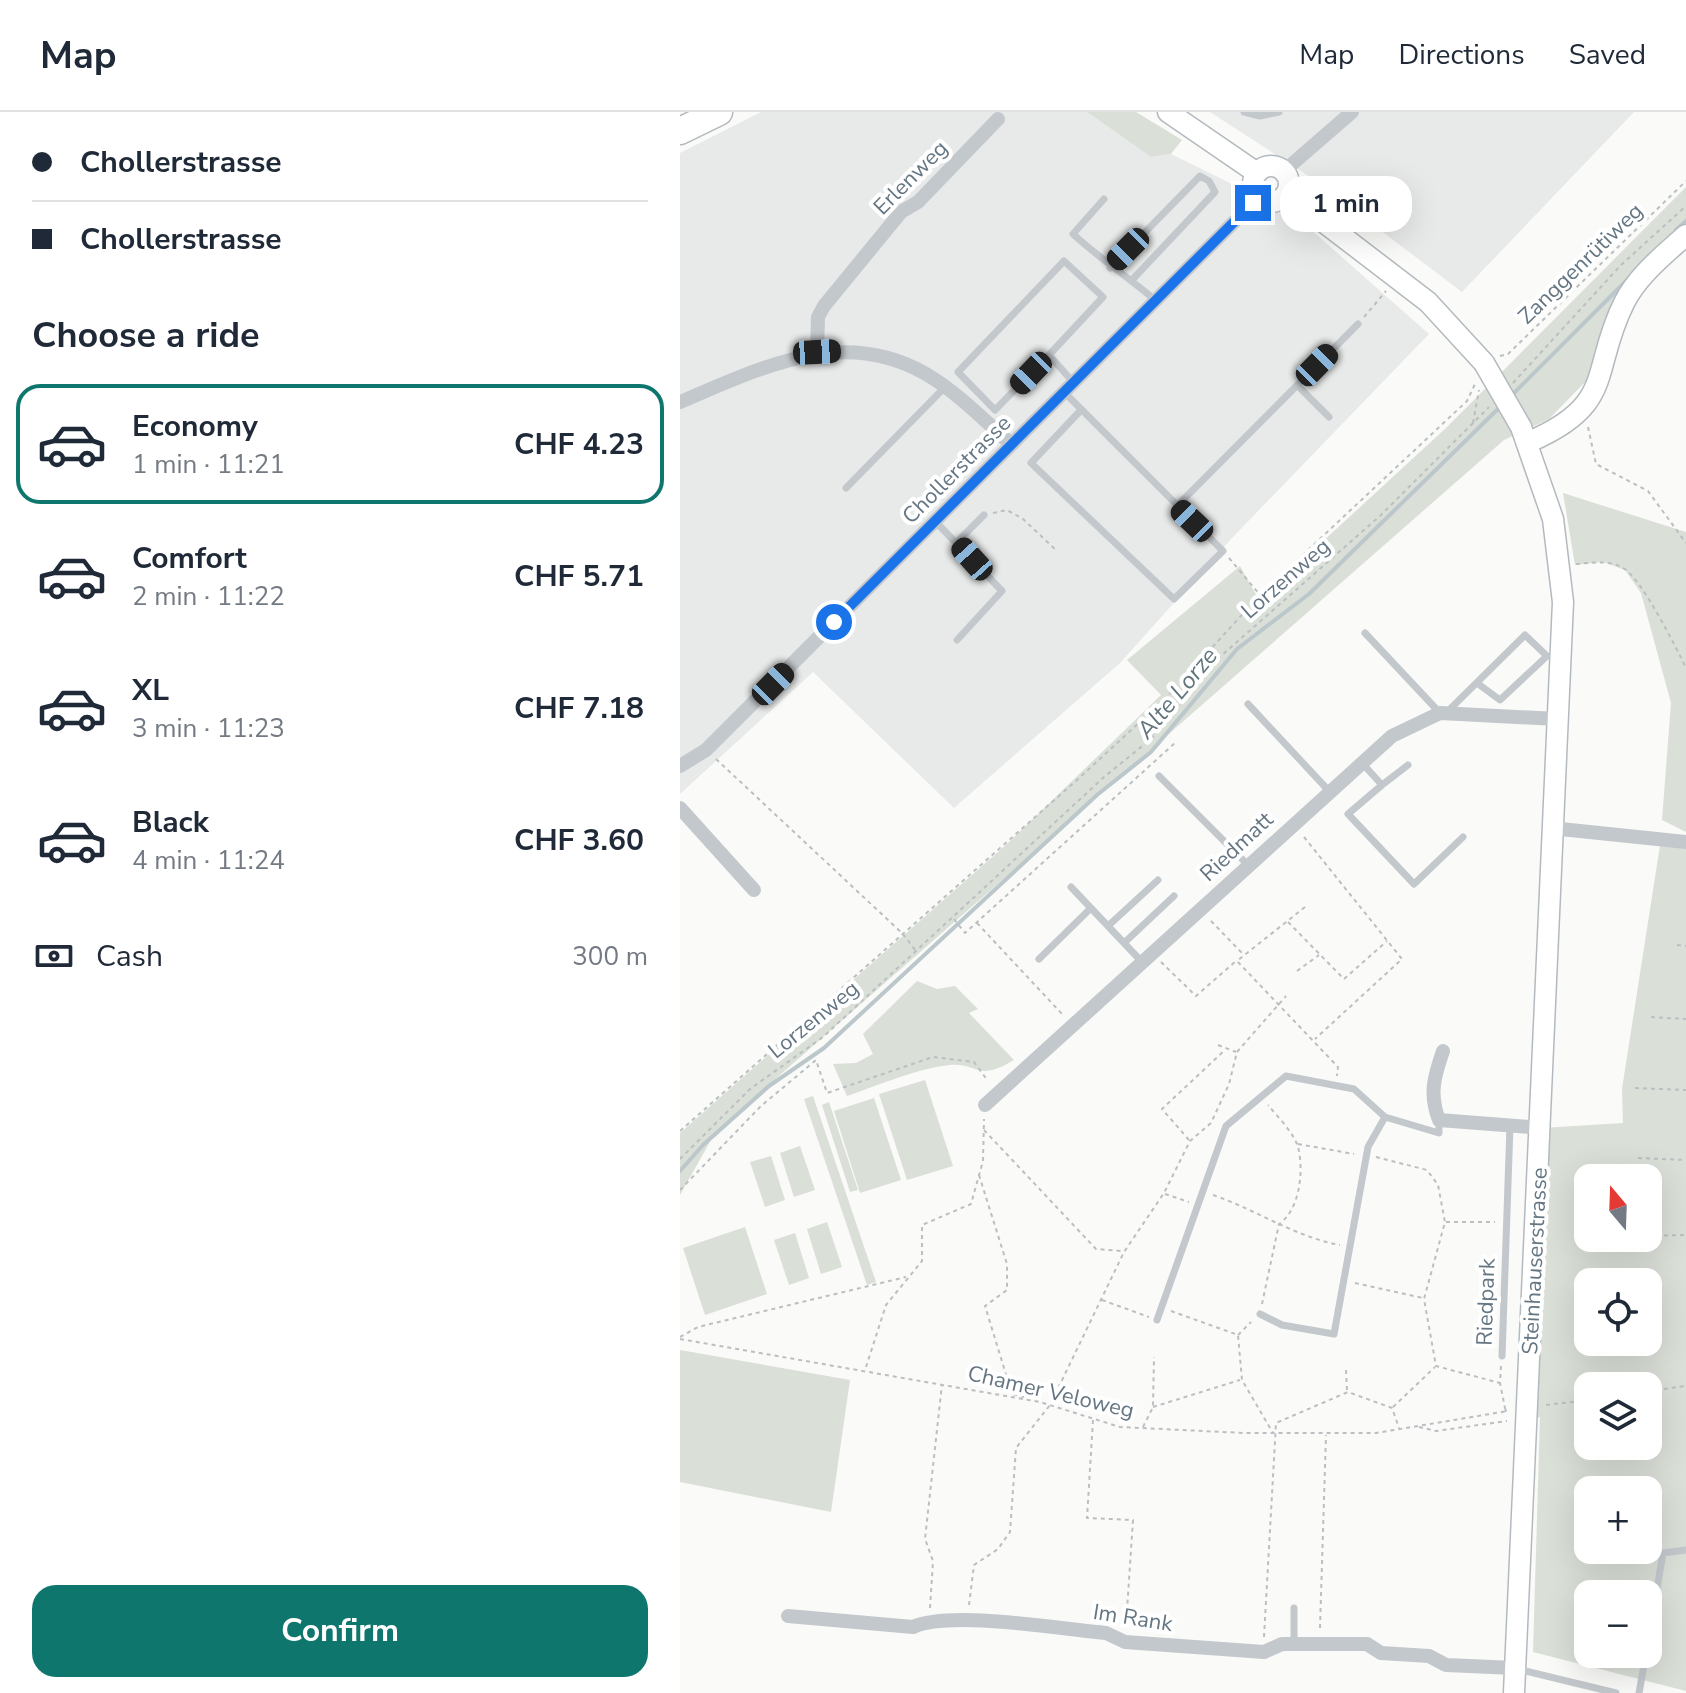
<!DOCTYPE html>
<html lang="en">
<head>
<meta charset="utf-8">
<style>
  body { margin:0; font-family:"Nunito Sans",sans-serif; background:#f6f6f7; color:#1f2937; height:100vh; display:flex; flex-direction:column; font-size:30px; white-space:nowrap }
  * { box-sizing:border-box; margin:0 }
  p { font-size:26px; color:#747a83 }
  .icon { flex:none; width:44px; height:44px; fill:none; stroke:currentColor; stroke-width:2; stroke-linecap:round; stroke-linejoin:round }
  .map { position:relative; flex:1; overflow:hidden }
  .sheet { display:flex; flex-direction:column; background:#fff; width:680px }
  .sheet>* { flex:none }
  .banner { display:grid; align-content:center; height:176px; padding:0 32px; background:#fff }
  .needle { width:52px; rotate:341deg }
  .fabs { position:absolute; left:894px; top:1052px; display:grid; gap:16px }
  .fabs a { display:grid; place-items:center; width:88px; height:88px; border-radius:16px; background:#fff; box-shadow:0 8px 32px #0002; font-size:40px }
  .end { position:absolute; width:36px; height:36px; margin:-18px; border:10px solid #1a73e8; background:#fff; box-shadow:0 0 0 4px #fff }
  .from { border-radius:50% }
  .bubble { position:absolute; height:56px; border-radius:24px; background:#fff; box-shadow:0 8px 32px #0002; font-size:26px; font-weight:700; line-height:56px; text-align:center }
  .car { position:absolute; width:24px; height:48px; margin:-24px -12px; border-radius:10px; box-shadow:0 0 6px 2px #0007; background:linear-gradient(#222 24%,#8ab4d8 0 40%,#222 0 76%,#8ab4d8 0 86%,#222 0) }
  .banner b { display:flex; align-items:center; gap:28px; height:76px; font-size:30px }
  .banner b+b { border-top:2px solid #e0e1e3 }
  .banner i { width:20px; height:20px; background:#1f2937 }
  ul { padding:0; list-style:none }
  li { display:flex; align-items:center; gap:24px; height:120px; margin:0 16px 12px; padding:0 16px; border:4px solid transparent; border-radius:24px }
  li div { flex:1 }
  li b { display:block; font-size:30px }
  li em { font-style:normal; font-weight:700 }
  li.selected { border-color:#0f766e }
  li>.icon { width:72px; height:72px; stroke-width:1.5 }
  h2 { padding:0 32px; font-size:36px; line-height:96px }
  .pay { display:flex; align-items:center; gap:20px; height:88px; padding:0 32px; font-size:30px }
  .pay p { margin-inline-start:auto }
  .action { display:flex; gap:16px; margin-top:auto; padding:16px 32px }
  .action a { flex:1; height:92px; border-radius:24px; background:#0f766e; color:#fff; font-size:32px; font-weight:700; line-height:92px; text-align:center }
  header { display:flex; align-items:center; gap:48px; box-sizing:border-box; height:112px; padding:0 40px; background:#fff; border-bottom:2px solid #e0e1e3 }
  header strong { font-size:38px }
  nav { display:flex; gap:44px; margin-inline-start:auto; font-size:28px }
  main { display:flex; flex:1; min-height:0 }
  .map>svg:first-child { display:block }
  .built { fill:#e8e9e9 }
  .green { fill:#dadfd7; fill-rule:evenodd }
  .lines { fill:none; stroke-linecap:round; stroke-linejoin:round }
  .stream { stroke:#bbc7cb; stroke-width:4 }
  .secondary-casing { stroke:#b3babf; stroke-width:23 }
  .highway-casing { stroke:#b4b9bd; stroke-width:29 }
  .path { stroke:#bbbfc2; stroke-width:2; stroke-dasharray:4 4; stroke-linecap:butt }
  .lane { stroke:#c3c8cc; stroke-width:7 }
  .street { stroke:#c3c8cc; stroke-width:14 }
  .secondary { stroke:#fff; stroke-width:20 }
  .highway { stroke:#fff; stroke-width:26 }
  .secondary-bridge-casing { stroke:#b3babf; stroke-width:23; stroke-linecap:butt }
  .path-bridge { stroke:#bbbfc2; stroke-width:2; stroke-dasharray:4 4; stroke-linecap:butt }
  .secondary-bridge { stroke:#fff; stroke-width:20 }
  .route { stroke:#1a73e8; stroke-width:10 }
  .labels { text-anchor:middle; stroke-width:8; stroke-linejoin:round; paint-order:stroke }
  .street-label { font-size:22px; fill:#657683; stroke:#fff }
  .water-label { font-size:24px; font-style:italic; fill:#60757c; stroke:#fff }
</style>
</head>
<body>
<header>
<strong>Map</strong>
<nav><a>Map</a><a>Directions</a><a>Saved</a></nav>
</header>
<main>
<section class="sheet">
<div class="banner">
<b><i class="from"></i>Chollerstrasse</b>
<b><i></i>Chollerstrasse</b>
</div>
<h2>Choose a ride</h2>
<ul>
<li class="selected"><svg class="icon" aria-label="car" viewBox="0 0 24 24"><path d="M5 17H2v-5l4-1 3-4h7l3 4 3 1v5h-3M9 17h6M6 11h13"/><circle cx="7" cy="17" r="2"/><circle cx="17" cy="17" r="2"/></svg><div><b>Economy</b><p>1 min · 11:21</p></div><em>CHF 4.23</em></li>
<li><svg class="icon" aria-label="car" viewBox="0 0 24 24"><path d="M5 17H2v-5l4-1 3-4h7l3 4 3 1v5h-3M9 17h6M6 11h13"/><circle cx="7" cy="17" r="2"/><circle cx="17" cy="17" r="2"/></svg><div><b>Comfort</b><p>2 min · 11:22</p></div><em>CHF 5.71</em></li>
<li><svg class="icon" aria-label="car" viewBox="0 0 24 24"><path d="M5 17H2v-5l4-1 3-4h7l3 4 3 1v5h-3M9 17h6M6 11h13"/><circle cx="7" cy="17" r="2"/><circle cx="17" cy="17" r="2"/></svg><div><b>XL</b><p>3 min · 11:23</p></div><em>CHF 7.18</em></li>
<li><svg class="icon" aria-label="car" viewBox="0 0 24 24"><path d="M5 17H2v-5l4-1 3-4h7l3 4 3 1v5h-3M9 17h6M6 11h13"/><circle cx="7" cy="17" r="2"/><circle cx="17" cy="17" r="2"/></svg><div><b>Black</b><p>4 min · 11:24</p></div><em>CHF 3.60</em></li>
</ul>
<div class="pay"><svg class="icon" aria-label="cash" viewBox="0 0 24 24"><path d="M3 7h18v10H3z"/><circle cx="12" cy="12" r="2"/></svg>Cash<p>300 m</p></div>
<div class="action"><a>Confirm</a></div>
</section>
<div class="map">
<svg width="1006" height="1581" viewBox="0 0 1006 1581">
  <rect width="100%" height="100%" fill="#fafaf8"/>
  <path class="built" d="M81 0H407L471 45 491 42 613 102 749 222 552 426 440 551 274 696 133 560 0 682V41Z
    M530 0H954L782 180 627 63Z"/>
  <path class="green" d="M407 0H456L502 28 491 42 471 45Z
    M1006 75V115L932 190 916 259 869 307 824 328 36 1019 0 1083V1021L327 732 481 583 447 548 560 454 579 488 766 316Z
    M883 381 1006 420V720L982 708 991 591 961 481 945 458 923 450 895 453Z
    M981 727 1006 730V1579L853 1540 860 1305 845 1310 862 1016 943 1011 942 977ZM908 1066H968V1126H908ZM908 1170H968V1230H908ZM908 1274H968V1334H908ZM908 1378H968V1438H908ZM908 1482H968V1542H908Z
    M237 869 257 877 275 874 298 897 289 901 334 948C296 971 299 950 269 953 235 957 199 973 167 984L153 952 176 951 193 942 183 922Z
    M245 968 273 1054 227 1068 199 982Z
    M133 984 196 1170 187 1173 124 987Z
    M194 986 221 1068 180 1081 154 999Z
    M149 990 178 1078 170 1080 142 993Z
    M120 1034 135 1078 114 1085 100 1041Z
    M91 1044 105 1088 85 1095 70 1050Z
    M147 1110 162 1155 141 1162 127 1117Z
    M65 1115 87 1182 25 1203 3 1136Z
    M115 1121 129 1166 109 1173 94 1128Z
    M0 1238 170 1268 151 1400 0 1370Z"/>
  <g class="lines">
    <path class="stream" d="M996 118 1006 109
      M830 285 948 167
      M0 1059 23 1033 89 974 144 936 417 683 471 640 557 537 629 482 821 294"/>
    <g class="secondary-casing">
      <path id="secondary" d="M488 0 577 61
        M573 72a18 18 0 1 1 36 0a18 18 0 1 1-36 0Z
        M607 82 748 190 804 251
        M849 330C937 292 910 259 944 191 958 163 984 143 1006 123
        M834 1581 883 490 873 407 841 315"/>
    </g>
    <g class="highway-casing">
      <path id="highway" d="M0 19 39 0"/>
    </g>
    <path class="path" d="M684 205 706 179
      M820 244 828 242 1006 69
      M833 271 941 153 1006 94
      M793 311 799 278
      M908 315 916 352 968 379 1006 431
      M313 401 327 398 343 407 376 438
      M549 446 580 483
      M896 452C912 451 932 447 946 458 964 472 995 533 1006 556
      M36 647 223 822 236 839
      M624 725 722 847 635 927
      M625 795 557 849 658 955 657 964
      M274 807 285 821 496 630
      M531 809 563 842
      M608 810 664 867 707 829
      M297 811 383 903
      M997 833 1006 834
      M481 850 516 884 556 849
      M617 859 639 843
      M971 905 1006 907
      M538 933 556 940
      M955 976 1006 978
      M304 1018 416 1137 442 1139
      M0 1019 397 668 486 586 580 483 787 289 796 270
      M509 1028 482 997 545 938
      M618 1032 674 1042
      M696 1045 747 1058 758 1073 765 1110 744 1187 756 1254 820 1271
      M958 1046 1006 1048
      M0 1047 70 977 143 925 424 665 471 627 533 551 701 403 809 295
      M299 1063 327 1152V1178L305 1194 332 1282 344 1285
      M0 1078 81 994 136 948 147 981 253 945 294 950 308 969
      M485 1082 509 1090
      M533 1083C577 1098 615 1125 660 1133
      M766 1110H815
      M968 1124 1006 1123
      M675 1171 743 1186
      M422 1188 469 1205
      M582 1192 599 1112C620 1098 624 1058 618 1035 614 1021 597 1004 588 993
      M491 1199 558 1223 562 1268 593 1321
      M558 1223 571 1210
      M0 1225 18 1215 226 1165
      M0 1227 360 1290 440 1315 564 1321H696L828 1299
      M821 1254 820 1271 825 1296
      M186 1255 206 1193 242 1149V1113L291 1092 303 1049 304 1007
      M666 1258 667 1278
      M968 1279 1006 1274
      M866 1293 908 1288
      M473 1295 560 1268
      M713 1295 755 1255
      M413 1308 407 1406 453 1408 446 1513
      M463 1315 473 1295 474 1245
      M739 1315 756 1319 827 1309
      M289 1493 294 1453 318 1437 330 1420 336 1336 370 1293 444 1140 484 1081 510 1029 531 1011 549 972 557 940 606 884
      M250 1496 253 1449 245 1427 262 1272
      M640 1516 646 1323
      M584 1525 596 1311 668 1280 712 1296 719 1316"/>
    <path class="lane" d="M564 0 580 4 599 0
      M424 87 393 122C419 146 448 165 475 188
      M430 156 520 64 529 69 535 80 452 168
      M369 243 423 185 384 149 278 260 315 298 369 243 393 270
      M617 273 649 305
      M384 280 543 439 494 487 351 351 401 298
      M166 376 265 275
      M497 394 678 212
      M255 409 322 479 277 528
      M277 430 304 403
      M685 521 760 601
      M568 592 649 679
      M768 599 845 523 867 544 820 588 797 571
      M682 651 702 673 668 702 734 772 783 725
      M479 664 568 753
      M702 673 728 653
      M391 775 462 850
      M428 814 478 768
      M444 831 494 784
      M359 847 411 796
      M580 1202 602 1213 654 1222 688 1035 705 1005
      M477 1208 546 1014 606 964 674 977 705 1005 759 1021V1008
      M822 1244 830 1014
      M968 1530 983 1441 1006 1438
      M614 1532V1496
      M837 1557 936 1581
      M959 1581 966 1542"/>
    <path class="street" d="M604 59 672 0
      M137 240 138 205 144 194 221 100 238 90 318 7
      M0 290C79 257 162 213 246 262 277 280 304 308 331 332
      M0 654 26 638 579 85
      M0 696 74 778
      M871 716 1006 730
      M763 939C754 965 749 982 759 1008L862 1016
      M305 993 712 624 760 601 877 607
      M108 1504 233 1515C271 1498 379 1517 426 1521L445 1530 584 1540 602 1532H687L701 1541 749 1544 766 1553 835 1556"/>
    <use href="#secondary" class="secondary"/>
    <use href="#highway" class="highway"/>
    <g class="secondary-bridge-casing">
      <path id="secondary-bridge" d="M804 251 841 315"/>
    </g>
    <path class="path-bridge" d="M825 1296 827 1303"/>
    <use href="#secondary-bridge" class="secondary-bridge"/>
  </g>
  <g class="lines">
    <path class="route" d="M154 510 573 91"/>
  </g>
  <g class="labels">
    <g class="street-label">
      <text transform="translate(230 65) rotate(-45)" y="8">Erlenweg</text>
      <text transform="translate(900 151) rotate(-44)" y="8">Zanggenrütiweg</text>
      <text transform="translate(276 357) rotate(-45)" y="8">Chollerstrasse</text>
      <text transform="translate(605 466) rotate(-41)" y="8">Lorzenweg</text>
      <text transform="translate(556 734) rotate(-43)" y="8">Riedmatt</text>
      <text transform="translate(133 907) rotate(-39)" y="8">Lorzenweg</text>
      <text transform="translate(854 1149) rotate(-87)" y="8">Steinhauserstrasse</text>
      <text transform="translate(805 1190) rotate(-88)" y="8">Riedpark</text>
      <text transform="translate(371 1279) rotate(13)" y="8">Chamer Veloweg</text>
      <text transform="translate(453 1505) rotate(9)" y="8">Im Rank</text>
    </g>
    <g class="water-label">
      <text transform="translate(497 581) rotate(-50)" y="8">Alte Lorze</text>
    </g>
  </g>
</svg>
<div class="fabs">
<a><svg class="needle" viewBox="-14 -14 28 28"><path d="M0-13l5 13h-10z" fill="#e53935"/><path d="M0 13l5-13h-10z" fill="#747a83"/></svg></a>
<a><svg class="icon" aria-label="locate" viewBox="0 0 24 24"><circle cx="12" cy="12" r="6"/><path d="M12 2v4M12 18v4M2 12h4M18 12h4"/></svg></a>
<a><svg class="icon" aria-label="layers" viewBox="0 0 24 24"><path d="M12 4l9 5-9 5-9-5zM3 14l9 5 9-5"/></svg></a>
<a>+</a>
<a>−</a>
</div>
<i class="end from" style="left:154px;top:510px"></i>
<i class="end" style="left:573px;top:91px"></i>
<div class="bubble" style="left:600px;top:64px;width:132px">1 min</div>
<i class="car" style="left:448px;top:137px;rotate:225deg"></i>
<i class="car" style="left:137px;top:240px;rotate:87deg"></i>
<i class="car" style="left:637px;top:253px;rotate:45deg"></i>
<i class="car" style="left:351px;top:261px;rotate:224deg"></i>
<i class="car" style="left:512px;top:409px;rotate:314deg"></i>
<i class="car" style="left:292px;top:447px;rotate:318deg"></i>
<i class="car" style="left:93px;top:572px;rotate:45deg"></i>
</div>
</main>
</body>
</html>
